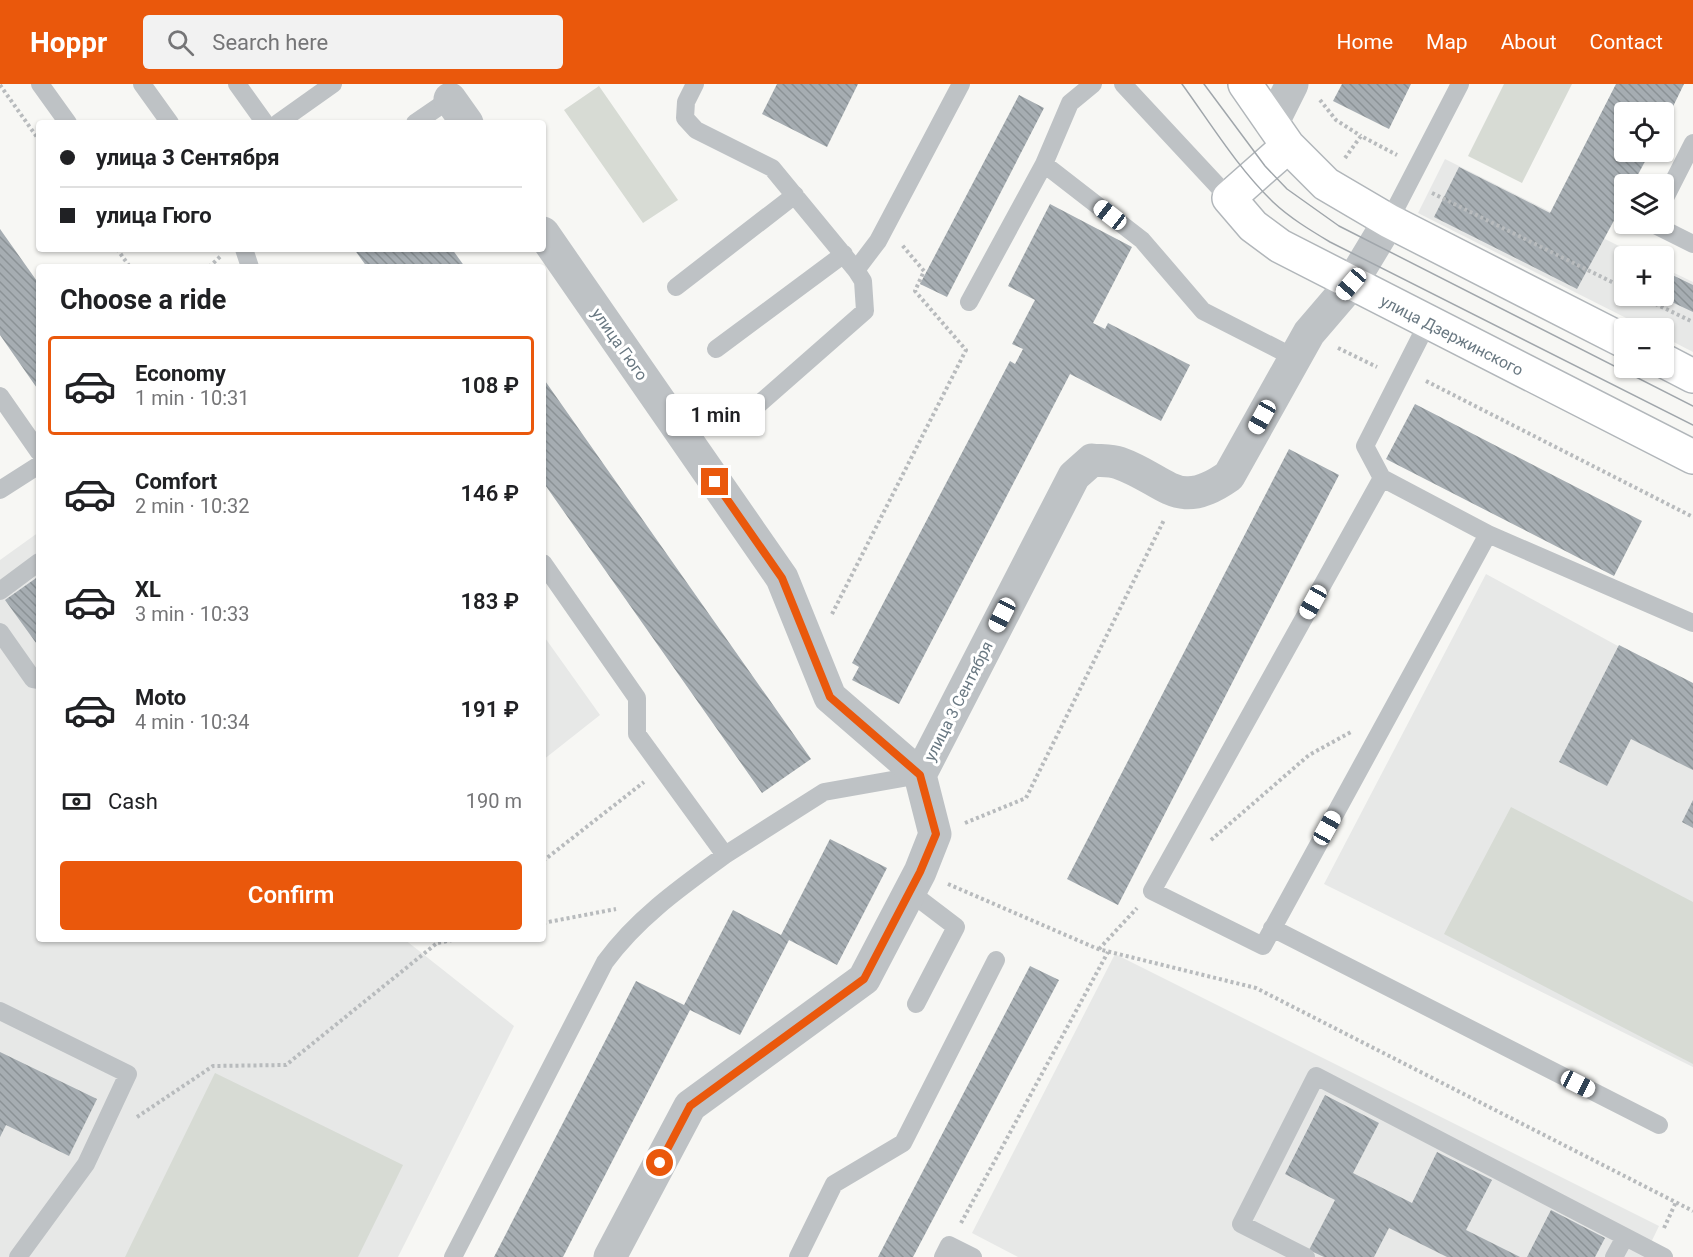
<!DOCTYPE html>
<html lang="en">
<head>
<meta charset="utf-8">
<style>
  body { margin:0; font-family:Roboto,sans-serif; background:#f2f2f2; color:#202124; height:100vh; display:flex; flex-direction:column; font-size:22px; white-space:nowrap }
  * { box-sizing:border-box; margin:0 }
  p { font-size:20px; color:#757577 }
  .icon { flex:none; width:33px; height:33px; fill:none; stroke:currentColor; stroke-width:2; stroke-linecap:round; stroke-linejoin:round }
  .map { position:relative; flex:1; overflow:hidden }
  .panel { position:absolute; left:36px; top:180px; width:510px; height:678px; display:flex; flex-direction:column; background:#fff; border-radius:6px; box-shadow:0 2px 4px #0004 }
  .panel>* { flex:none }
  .banner { position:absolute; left:36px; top:36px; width:510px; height:132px; border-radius:6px; box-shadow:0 2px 4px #0004; display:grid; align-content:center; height:132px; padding:0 24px; background:#fff }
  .tools { position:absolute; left:1614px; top:18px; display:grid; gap:12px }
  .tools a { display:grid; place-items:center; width:60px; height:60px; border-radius:6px; background:#fff; box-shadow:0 2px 4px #0004; font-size:30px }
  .end { position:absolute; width:27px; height:27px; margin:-14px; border:8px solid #ea580c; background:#fff; box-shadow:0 0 0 3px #fff }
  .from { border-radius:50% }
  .bubble { position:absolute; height:42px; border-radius:6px; background:#fff; box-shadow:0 2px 4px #0004; font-size:20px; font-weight:600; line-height:42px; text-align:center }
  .car { position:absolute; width:18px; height:36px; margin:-18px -9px; border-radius:8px; box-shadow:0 0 4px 2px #0007; background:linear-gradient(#fff 24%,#345 0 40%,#fff 0 76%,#345 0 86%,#fff 0) }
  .banner b { display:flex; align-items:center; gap:21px; height:57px; font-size:22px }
  .banner b+b { border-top:2px solid #e0e0e0 }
  .banner i { width:15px; height:15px; background:#202124 }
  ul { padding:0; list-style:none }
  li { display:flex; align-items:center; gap:18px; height:99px; margin:0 12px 9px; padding:0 12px; border:3px solid transparent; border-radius:6px }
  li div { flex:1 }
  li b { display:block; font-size:22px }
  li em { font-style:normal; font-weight:600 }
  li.selected { border-color:#ea580c }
  li>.icon { width:54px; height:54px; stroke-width:1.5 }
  h2 { padding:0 24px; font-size:27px; line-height:72px }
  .pay { display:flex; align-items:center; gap:15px; height:66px; padding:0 24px; font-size:22px }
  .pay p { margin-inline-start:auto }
  .cta { display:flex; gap:12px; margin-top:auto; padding:12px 24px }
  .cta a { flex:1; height:69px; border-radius:6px; background:#ea580c; color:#fff; font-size:24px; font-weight:600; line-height:69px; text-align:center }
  header { display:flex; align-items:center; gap:36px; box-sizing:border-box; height:84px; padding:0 30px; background:#ea580c; color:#fff }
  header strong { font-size:28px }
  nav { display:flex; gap:33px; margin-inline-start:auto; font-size:21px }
  .search { width:420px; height:54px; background:#f2f2f2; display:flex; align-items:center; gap:15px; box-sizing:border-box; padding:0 21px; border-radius:6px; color:#757577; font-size:22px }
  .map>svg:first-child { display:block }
  .built { fill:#e7e8e7 }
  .park { fill:#d7dbd4 }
  .building { fill:url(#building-back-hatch) }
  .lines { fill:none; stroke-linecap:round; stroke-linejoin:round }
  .secondary-casing { stroke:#b1b6ba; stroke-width:36 }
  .path { stroke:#b8bbbd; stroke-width:4; stroke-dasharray:3 3; stroke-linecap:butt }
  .service { stroke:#bec2c5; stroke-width:18 }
  .minor { stroke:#bec2c5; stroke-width:33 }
  .secondary { stroke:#fff; stroke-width:33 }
  .tram { stroke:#a0a6ab; stroke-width:1.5 }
  .route { stroke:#ea580c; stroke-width:8 }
  .labels { text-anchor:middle; stroke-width:6; stroke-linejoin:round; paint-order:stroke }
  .street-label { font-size:16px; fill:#697882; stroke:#fff }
</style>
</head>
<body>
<header>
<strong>Hoppr</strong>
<div class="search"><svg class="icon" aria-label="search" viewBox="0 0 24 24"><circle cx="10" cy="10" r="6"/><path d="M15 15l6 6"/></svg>Search here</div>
<nav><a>Home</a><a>Map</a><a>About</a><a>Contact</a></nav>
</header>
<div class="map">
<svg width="1693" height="1173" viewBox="0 0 1693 1173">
  <defs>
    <pattern id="building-back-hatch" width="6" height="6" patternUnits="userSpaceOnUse" patternTransform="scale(1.5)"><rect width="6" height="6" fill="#a6adb2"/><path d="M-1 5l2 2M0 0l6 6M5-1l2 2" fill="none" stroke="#8b9296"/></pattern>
  </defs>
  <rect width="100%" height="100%" fill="#f7f7f4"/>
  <path class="built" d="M1445 75 1639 172H1624V212H1664V184L1693 198V268L1664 253V244H1646L1418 129Z
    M39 448V855H404L514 942 398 1173H0V476Z
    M1486 490 1693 603V983L1324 800Z
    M543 551 600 631 543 676Z
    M1115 870 1659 1142 1644 1173H1018L972 1149Z"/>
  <path class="park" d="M1504 0H1572L1522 99 1468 72Z
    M599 2 678 116 643 139 564 26Z
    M1511 723 1693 818V980L1444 850Z
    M215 989 403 1081 358 1173H125Z"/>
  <path class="building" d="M777 0H858L827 63 762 30Z
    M1342 0H1411L1389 45 1333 17Z
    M1616 0H1684L1664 41V28H1624V68H1650L1633 100H1624V118L1577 205 1434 133 1459 83 1550 129Z
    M1019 11 1044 24 947 213 920 200Z
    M1050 120 1132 163 1093 239 1105 245 1108 239 1190 281 1161 337 1070 290 899 620 852 596 859 583 852 579 1010 277 1015 280 1023 265 1012 260 1035 216 1008 202Z
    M0 145 39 200V307L0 251Z
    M354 165H452L465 183H367Z
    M1664 187 1693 201V228L1659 212H1664Z
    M543 294 811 675 762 709 543 398Z
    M1415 320 1642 437 1614 492 1386 375Z
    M1289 365 1339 391 1118 821 1067 795Z
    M39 492V563L5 516Z
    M1619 561 1693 599V686L1631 655 1607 702 1559 678Z
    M1693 716V744L1682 738Z
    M830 755 887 784 837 881 789 856 740 951 690 926 563 1173H494L636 897 684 921 733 826 781 851Z
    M1030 882 1059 896 913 1173H878Z
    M0 968 97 1015 69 1072 6 1041 0 1053Z
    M1325 1011 1379 1039 1353 1089 1412 1119 1437 1068 1492 1096 1466 1146 1520 1173H1447L1389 1144 1374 1173H1324L1309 1166 1335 1116 1285 1090Z
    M1551 1126 1605 1154 1595 1173H1527Z"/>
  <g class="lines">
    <g class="secondary-casing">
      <path id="secondary" d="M1245 0 1288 62 1326 100 1389 137 1624 257
        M1288 62 1229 114 1253 142 1280 162 1693 373
        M1664 277 1693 292"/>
    </g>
    <path class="path" d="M0 1 39 56
      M1320 16 1336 36 1361 52
      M1345 74 1361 52 1397 71
      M1432 109 1624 204
      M117 165 130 183
      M209 183 222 171
      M1639 212 1693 238
      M1338 264 1377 283
      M1426 297 1693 433
      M832 530 966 266 915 207 924 187 902 161
      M965 739 1026 714 1164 436
      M1211 756 1309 671 1351 648
      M543 777 644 698
      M948 800 1098 865 1256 904 1693 1127
      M543 839 616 825
      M438 859 457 855
      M1099 865 1137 824
      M137 1033 213 982 286 981 442 855
      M961 1139 1108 868
      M1664 1144 1676 1118"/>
    <path class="service" d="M40 0 68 39
      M142 0 170 39
      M237 0 265 39
      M695 0 686 18 685 34 696 46 772 84 856 186 863 197 865 227 759 320
      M1123 0 1229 114
      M278 39 333 0
      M415 39 450 15 451 8
      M1044 80 1142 156 1203 227 1295 274
      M1664 116 1693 59
      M1389 137 1460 0
      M1653 140 1693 160
      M244 165 250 183
      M856 186 878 157 961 0
      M676 203 795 111
      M969 218 1044 80 1070 19 1093 0
      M1428 238 1365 362 1382 394 1152 807 1263 862 1488 450
      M716 265 844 170
      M0 312 39 368
      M1382 394 1488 450 1693 539
      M0 406 39 381
      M0 507 39 478
      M0 548 33 595 39 596
      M725 771 824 708 920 691
      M910 808 956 843 916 920
      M1272 844 1659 1041
      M0 927 128 990 86 1080 18 1173
      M453 1173 605 878C637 834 681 803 725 771L637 650V614L543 479
      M798 1173 834 1100 903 1059 996 876
      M943 1173 949 1161 973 1173
      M1306 1173 1241 1140 1316 992 1664 1173
      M1614 1173 1625 1153"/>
    <path class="minor" d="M450 15 467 39
      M1272 40 1292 0
      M543 149 782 494 830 613 920 691
      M610 1173 690 1022 864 895 920 788 935 750 920 691 1074 392 1092 376C1100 377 1111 376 1119 379 1167 396 1177 429 1229 392L1309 249 1351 200 1389 137"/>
    <use href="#secondary" class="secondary"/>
    <path class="tram" d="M1182 0C1211 40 1237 83 1273 118 1290 134 1310 146 1330 158L1693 341
      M1204 0 1265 82 1287 105 1339 142 1693 322"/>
  </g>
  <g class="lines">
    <path class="route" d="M660 1079 690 1022 864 895 920 788 936 750 920 691 830 613 782 494 715 398"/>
  </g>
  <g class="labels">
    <g class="street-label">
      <text transform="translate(1452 251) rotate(27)" y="6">улица Дзержинского</text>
      <text transform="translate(620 260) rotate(55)" y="6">улица Гюго</text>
      <text transform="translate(958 617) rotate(-63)" y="6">улица 3 Сентября</text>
    </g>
  </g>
</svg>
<div class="tools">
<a><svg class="icon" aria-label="locate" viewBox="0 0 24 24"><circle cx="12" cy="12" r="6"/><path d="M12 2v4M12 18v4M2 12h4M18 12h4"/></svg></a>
<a><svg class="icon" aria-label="layers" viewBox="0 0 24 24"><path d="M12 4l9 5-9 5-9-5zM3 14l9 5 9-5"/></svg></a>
<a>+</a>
<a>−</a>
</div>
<i class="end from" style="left:660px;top:1079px"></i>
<i class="end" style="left:715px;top:398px"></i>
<div class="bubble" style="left:666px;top:310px;width:99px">1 min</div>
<i class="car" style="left:1110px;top:131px;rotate:308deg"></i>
<i class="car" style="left:1351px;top:200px;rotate:221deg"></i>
<i class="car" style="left:1262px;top:333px;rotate:209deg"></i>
<i class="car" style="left:1313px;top:518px;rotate:209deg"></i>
<i class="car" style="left:1002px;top:531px;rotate:207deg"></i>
<i class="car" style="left:1327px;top:744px;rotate:29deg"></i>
<i class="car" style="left:1578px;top:1000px;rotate:117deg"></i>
<div class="banner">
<b><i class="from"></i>улица 3 Сентября</b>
<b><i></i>улица Гюго</b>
</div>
<section class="panel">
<h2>Choose a ride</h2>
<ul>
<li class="selected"><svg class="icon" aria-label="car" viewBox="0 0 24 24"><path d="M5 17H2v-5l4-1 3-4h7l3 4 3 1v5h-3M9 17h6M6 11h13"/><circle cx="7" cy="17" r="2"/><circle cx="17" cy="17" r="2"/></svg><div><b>Economy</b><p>1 min · 10:31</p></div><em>108 ₽</em></li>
<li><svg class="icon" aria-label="car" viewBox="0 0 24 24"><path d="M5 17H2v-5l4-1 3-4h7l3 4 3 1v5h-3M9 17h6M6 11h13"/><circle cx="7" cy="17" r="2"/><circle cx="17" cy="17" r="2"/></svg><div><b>Comfort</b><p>2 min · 10:32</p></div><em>146 ₽</em></li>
<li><svg class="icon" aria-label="car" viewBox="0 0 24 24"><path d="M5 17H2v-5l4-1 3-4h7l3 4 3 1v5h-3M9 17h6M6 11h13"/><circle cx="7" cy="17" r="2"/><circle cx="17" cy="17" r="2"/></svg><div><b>XL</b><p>3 min · 10:33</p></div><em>183 ₽</em></li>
<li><svg class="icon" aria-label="car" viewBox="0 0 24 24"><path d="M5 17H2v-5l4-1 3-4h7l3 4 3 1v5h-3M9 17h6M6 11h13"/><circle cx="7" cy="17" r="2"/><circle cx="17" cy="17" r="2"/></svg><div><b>Moto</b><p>4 min · 10:34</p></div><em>191 ₽</em></li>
</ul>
<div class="pay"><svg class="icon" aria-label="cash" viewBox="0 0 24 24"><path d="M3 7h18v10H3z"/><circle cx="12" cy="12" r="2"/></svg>Cash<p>190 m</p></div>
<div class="cta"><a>Confirm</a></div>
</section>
</div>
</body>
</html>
